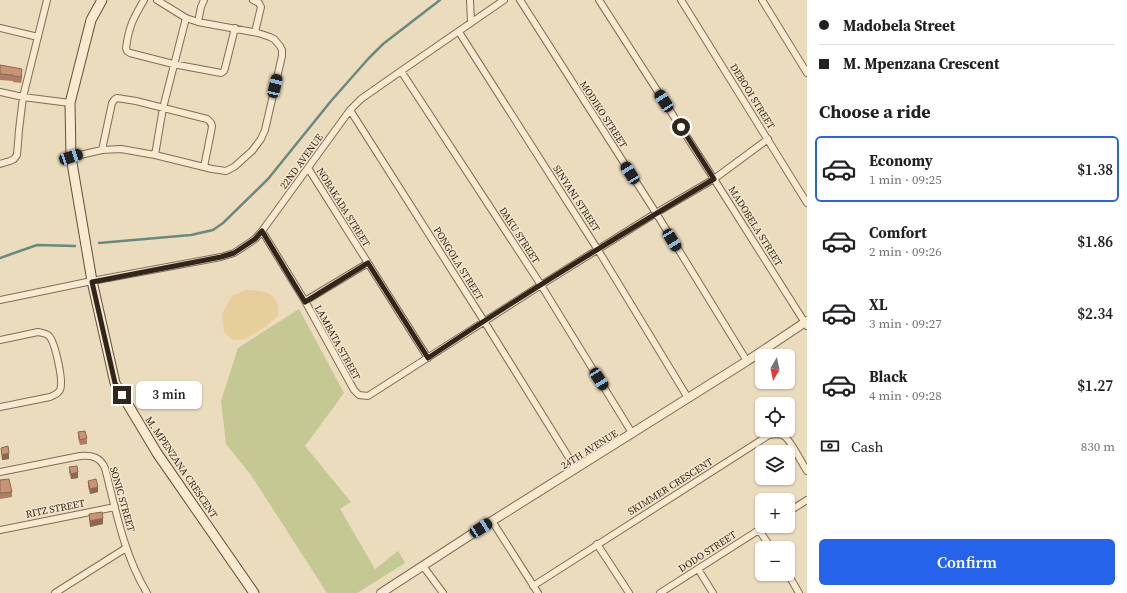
<!DOCTYPE html>
<html lang="en">
<head>
<meta charset="utf-8">
<style>
  body { margin:0; font-family:"Source Serif 4",serif; background:#f2f2f2; color:#202124; height:100vh; display:flex; flex-direction:column; font-size:15px; white-space:nowrap }
  * { box-sizing:border-box; margin:0 }
  p { font-size:13px; color:#757577 }
  .icon { flex:none; width:22px; height:22px; fill:none; stroke:currentColor; stroke-width:2; stroke-linecap:round; stroke-linejoin:round }
  .map { position:relative; flex:1; overflow:hidden }
  .side { display:flex; flex-direction:column; background:#fff; width:320px }
  .side>* { flex:none }
  .hud { display:grid; align-content:center; height:88px; padding:0 12px; background:#fff }
  .needle { width:26px; rotate:189deg }
  .buttons { position:absolute; left:755px; top:349px; display:grid; gap:8px }
  .buttons a { display:grid; place-items:center; width:40px; height:40px; border-radius:6px; background:#fff; box-shadow:0 1px 3px #0004; font-size:20px }
  .end { position:absolute; width:18px; height:18px; margin:-9px; border:5px solid #32261b; background:#fff; box-shadow:0 0 0 2px #fff }
  .from { border-radius:50% }
  .bubble { position:absolute; height:28px; border-radius:6px; background:#fff; box-shadow:0 1px 3px #0004; font-size:13px; font-weight:600; line-height:28px; text-align:center }
  .car { position:absolute; width:12px; height:24px; margin:-12px -6px; border-radius:5px; box-shadow:0 0 3px 1px #0007; background:linear-gradient(#222 24%,#8ab4d8 0 40%,#222 0 76%,#8ab4d8 0 86%,#222 0) }
  .hud b { display:flex; align-items:center; gap:14px; height:38px; font-size:15px }
  .hud b+b { border-top:1px solid #e0e0e0 }
  .hud i { width:10px; height:10px; background:#202124 }
  ul { padding:0; list-style:none }
  li { display:flex; align-items:center; gap:12px; height:66px; margin:0 8px 6px; padding:0 4px; border:2px solid transparent; border-radius:6px }
  li div { flex:1 }
  li b { display:block; font-size:15px }
  li em { font-style:normal; font-weight:600 }
  li.selected { border-color:#2563eb }
  li>.icon { width:36px; height:36px; stroke-width:1.5 }
  h2 { padding:0 12px; font-size:18px; line-height:48px }
  .pay { display:flex; align-items:center; gap:10px; height:44px; padding:0 12px; font-size:15px }
  .pay p { margin-inline-start:auto }
  .button { display:flex; gap:8px; margin-top:auto; padding:8px 12px }
  .button a { flex:1; height:46px; border-radius:6px; background:#2563eb; color:#fff; font-size:16px; font-weight:600; line-height:46px; text-align:center }
  main { display:flex; flex:1; min-height:0 }
  .map>svg:first-child { display:block }
  .green { fill:#c4c892 }
  .sand { fill:#e7cf9b }
  .lines { fill:none; stroke-linecap:round; stroke-linejoin:round }
  .stream { stroke:#698a80; stroke-width:2.5 }
  .minor-casing { stroke:#836c57; stroke-width:8 }
  .tertiary-casing { stroke:#836c57; stroke-width:10 }
  .secondary-casing { stroke:#644e3b; stroke-width:11 }
  .minor { stroke:#f7ead0; stroke-width:6 }
  .tertiary { stroke:#f7ead0; stroke-width:8 }
  .secondary { stroke:#f7ead0; stroke-width:9 }
  .wall { fill:#ac7f64 }
  .shaded-wall { fill:#8c6851 }
  .building { fill:#c89474; stroke:#8c6851 }
  .route { stroke:#32261b; stroke-width:5 }
  .labels { text-anchor:middle; stroke-width:3; stroke-linejoin:round; paint-order:stroke }
  .street-label { font-size:10px; fill:#32261b; stroke:#f3e6cc }
</style>
</head>
<body>
<main>
<div class="map">
<svg width="807" height="593" viewBox="0 0 807 593">
  <rect width="100%" height="100%" fill="#ebdcbd"/>
  <path class="green" d="M299 309 344 393 305 446 351 502 340 509 375 569 398 551 405 563 357 593H327L251 475 226 444 221 401 238 348Z"/>
  <path class="sand" d="M246 290C259 290 275 291 278 306 279 309 278 313 278 316L265 327 245 339 233 340 224 332 222 314 232 296Z"/>
  <g class="lines">
    <path class="stream" d="M99 243 191 235 213 230 223 223 268 179 331 101 368 59 383 44 440 0
      M0 258 37 245 75 246"/>
    <g class="minor-casing">
      <path id="minor" d="M144 0C133 19 129 26 126 48L127 51 130 53 173 64 221 73 224 71 225 68 235 28
        M253 0 259 3 261 7 255 32
        M470 0 471 23
        M520 0 656 213 747 361
        M599 0 714 179 807 326
        M681 0 807 203
        M762 0 807 73
        M198 22 201 7 204 0
        M0 28 38 37
        M459 32 598 250 688 398
        M401 71 541 285 632 433
        M0 92 23 97 70 103
        M350 110 484 321 576 469
        M102 150 112 103 115 99 117 98 136 101 207 119C210 121 212 123 212 127L204 167
        M155 155 163 108 186 18
        M71 157 102 150 121 149 155 155 212 169 226 171 234 167 252 151 261 139 265 130 282 56V50L280 46 274 39 270 37 258 33 198 22 186 18 157 0
        M0 164 10 161 14 159 17 155 19 130 23 97 47 0
        M308 168 428 358
        M262 231 305 301 354 390 359 395 368 396 541 285 656 213 714 179 768 139
        M0 300 92 281 221 257 234 253 255 239 262 231 350 110 361 99 401 71 504 0
        M305 301 368 263
        M0 340 38 332C42 333 46 333 49 336 55 342 64 382 60 390 58 394 54 395 50 397L0 407
        M0 472 80 456C92 455 100 457 105 468 116 511 124 555 147 593
        M788 512 807 500
        M492 521 538 593
        M0 530 115 507
        M759 530 771 548
        M597 544 629 593
        M423 566 443 593
        M698 569 713 593
        M788 574 799 593
        M533 586 769 435C774 434 779 433 784 436 791 440 802 464 807 471
        M55 593 126 548
        M660 593 765 526"/>
    </g>
    <g class="tertiary-casing">
      <path id="tertiary" d="M381 593 492 521 747 361 807 321"/>
    </g>
    <g class="secondary-casing">
      <path id="secondary" d="M102 0 91 20 70 103 71 157 92 281 115 383 157 453 254 593"/>
    </g>
    <use href="#minor" class="minor"/>
    <use href="#tertiary" class="tertiary"/>
    <use href="#secondary" class="secondary"/>
  </g>
  <path class="wall" d="M0 65 22 75 21 83 13 82V81L0 80Z
    M78 432 87 438V444L80 445 78 438Z
    M1 448 9 459 2 460 1 453Z
    M69 467 78 478 71 479 69 472Z
    M0 480 12 492V497L0 499Z
    M88 481 98 492 90 494 88 487Z
    M89 514 103 524 90 527 89 520Z"/>
  <path class="shaded-wall" d="M22 69V75L21 83V77Z
    M9 453V459L2 460V455Z
    M78 472V478L71 479V474Z
    M98 487V492L90 494V489Z
    M103 518V524L90 527V521Z"/>
  <path class="building" d="M0 65 22 69 21 77 13 76V75L0 74Z
    M85 431 87 438 80 440 78 432Z
    M8 446 9 453 2 455 1 448Z
    M77 466 78 472 71 474 69 467Z
    M9 479 12 492 0 493V480Z
    M96 479 98 487 90 489 88 481Z
    M102 512 103 518 90 521 89 514Z"/>
  <g class="lines">
    <path class="route" d="M122 395 115 383 92 282 221 257 234 253 255 239 262 231 305 302 368 263 428 358C522 295 618 236 714 179L681 127"/>
  </g>
  <g class="labels">
    <g class="street-label">
      <text transform="translate(753 96) rotate(58)" y="4">DEBOOI STREET</text>
      <text transform="translate(604 114) rotate(57)" y="4">MODIKO STREET</text>
      <text transform="translate(301 161) rotate(-54)" y="4">22ND AVENUE</text>
      <text transform="translate(577 198) rotate(57)" y="4">SINYANI STREET</text>
      <text transform="translate(344 207) rotate(58)" y="4">NOBAKADA STREET</text>
      <text transform="translate(756 226) rotate(58)" y="4">MADOBELA STREET</text>
      <text transform="translate(520 235) rotate(57)" y="4">DAKU STREET</text>
      <text transform="translate(459 263) rotate(58)" y="4">PONGOLA STREET</text>
      <text transform="translate(338 342) rotate(61)" y="4">LAMBATA STREET</text>
      <text transform="translate(589 449) rotate(-32)" y="4">24TH AVENUE</text>
      <text transform="translate(182 467) rotate(56)" y="4">M. MPENZANA CRESCENT</text>
      <text transform="translate(670 486) rotate(-32)" y="4">SKIMMER CRESCENT</text>
      <text transform="translate(123 499) rotate(74)" y="4">SONIC STREET</text>
      <text transform="translate(55 508) rotate(-11)" y="4">RITZ STREET</text>
      <text transform="translate(707 551) rotate(-33)" y="4">DODO STREET</text>
    </g>
  </g>
</svg>
<div class="buttons">
<a><svg class="needle" viewBox="-14 -14 28 28"><path d="M0-13l5 13h-10z" fill="#e53935"/><path d="M0 13l5-13h-10z" fill="#757577"/></svg></a>
<a><svg class="icon" aria-label="locate" viewBox="0 0 24 24"><circle cx="12" cy="12" r="6"/><path d="M12 2v4M12 18v4M2 12h4M18 12h4"/></svg></a>
<a><svg class="icon" aria-label="layers" viewBox="0 0 24 24"><path d="M12 4l9 5-9 5-9-5zM3 14l9 5 9-5"/></svg></a>
<a>+</a>
<a>−</a>
</div>
<i class="end from" style="left:681px;top:127px"></i>
<i class="end" style="left:122px;top:395px"></i>
<div class="bubble" style="left:136px;top:381px;width:66px">3 min</div>
<i class="car" style="left:275px;top:86px;rotate:13deg"></i>
<i class="car" style="left:664px;top:101px;rotate:327deg"></i>
<i class="car" style="left:71px;top:157px;rotate:72deg"></i>
<i class="car" style="left:630px;top:173px;rotate:328deg"></i>
<i class="car" style="left:672px;top:240px;rotate:149deg"></i>
<i class="car" style="left:599px;top:379px;rotate:148deg"></i>
<i class="car" style="left:481px;top:528px;rotate:57deg"></i>
</div>
<section class="side">
<div class="hud">
<b><i class="from"></i>Madobela Street</b>
<b><i></i>M. Mpenzana Crescent</b>
</div>
<h2>Choose a ride</h2>
<ul>
<li class="selected"><svg class="icon" aria-label="car" viewBox="0 0 24 24"><path d="M5 17H2v-5l4-1 3-4h7l3 4 3 1v5h-3M9 17h6M6 11h13"/><circle cx="7" cy="17" r="2"/><circle cx="17" cy="17" r="2"/></svg><div><b>Economy</b><p>1 min · 09:25</p></div><em>$1.38</em></li>
<li><svg class="icon" aria-label="car" viewBox="0 0 24 24"><path d="M5 17H2v-5l4-1 3-4h7l3 4 3 1v5h-3M9 17h6M6 11h13"/><circle cx="7" cy="17" r="2"/><circle cx="17" cy="17" r="2"/></svg><div><b>Comfort</b><p>2 min · 09:26</p></div><em>$1.86</em></li>
<li><svg class="icon" aria-label="car" viewBox="0 0 24 24"><path d="M5 17H2v-5l4-1 3-4h7l3 4 3 1v5h-3M9 17h6M6 11h13"/><circle cx="7" cy="17" r="2"/><circle cx="17" cy="17" r="2"/></svg><div><b>XL</b><p>3 min · 09:27</p></div><em>$2.34</em></li>
<li><svg class="icon" aria-label="car" viewBox="0 0 24 24"><path d="M5 17H2v-5l4-1 3-4h7l3 4 3 1v5h-3M9 17h6M6 11h13"/><circle cx="7" cy="17" r="2"/><circle cx="17" cy="17" r="2"/></svg><div><b>Black</b><p>4 min · 09:28</p></div><em>$1.27</em></li>
</ul>
<div class="pay"><svg class="icon" aria-label="cash" viewBox="0 0 24 24"><path d="M3 7h18v10H3z"/><circle cx="12" cy="12" r="2"/></svg>Cash<p>830 m</p></div>
<div class="button"><a>Confirm</a></div>
</section>
</main>
</body>
</html>
